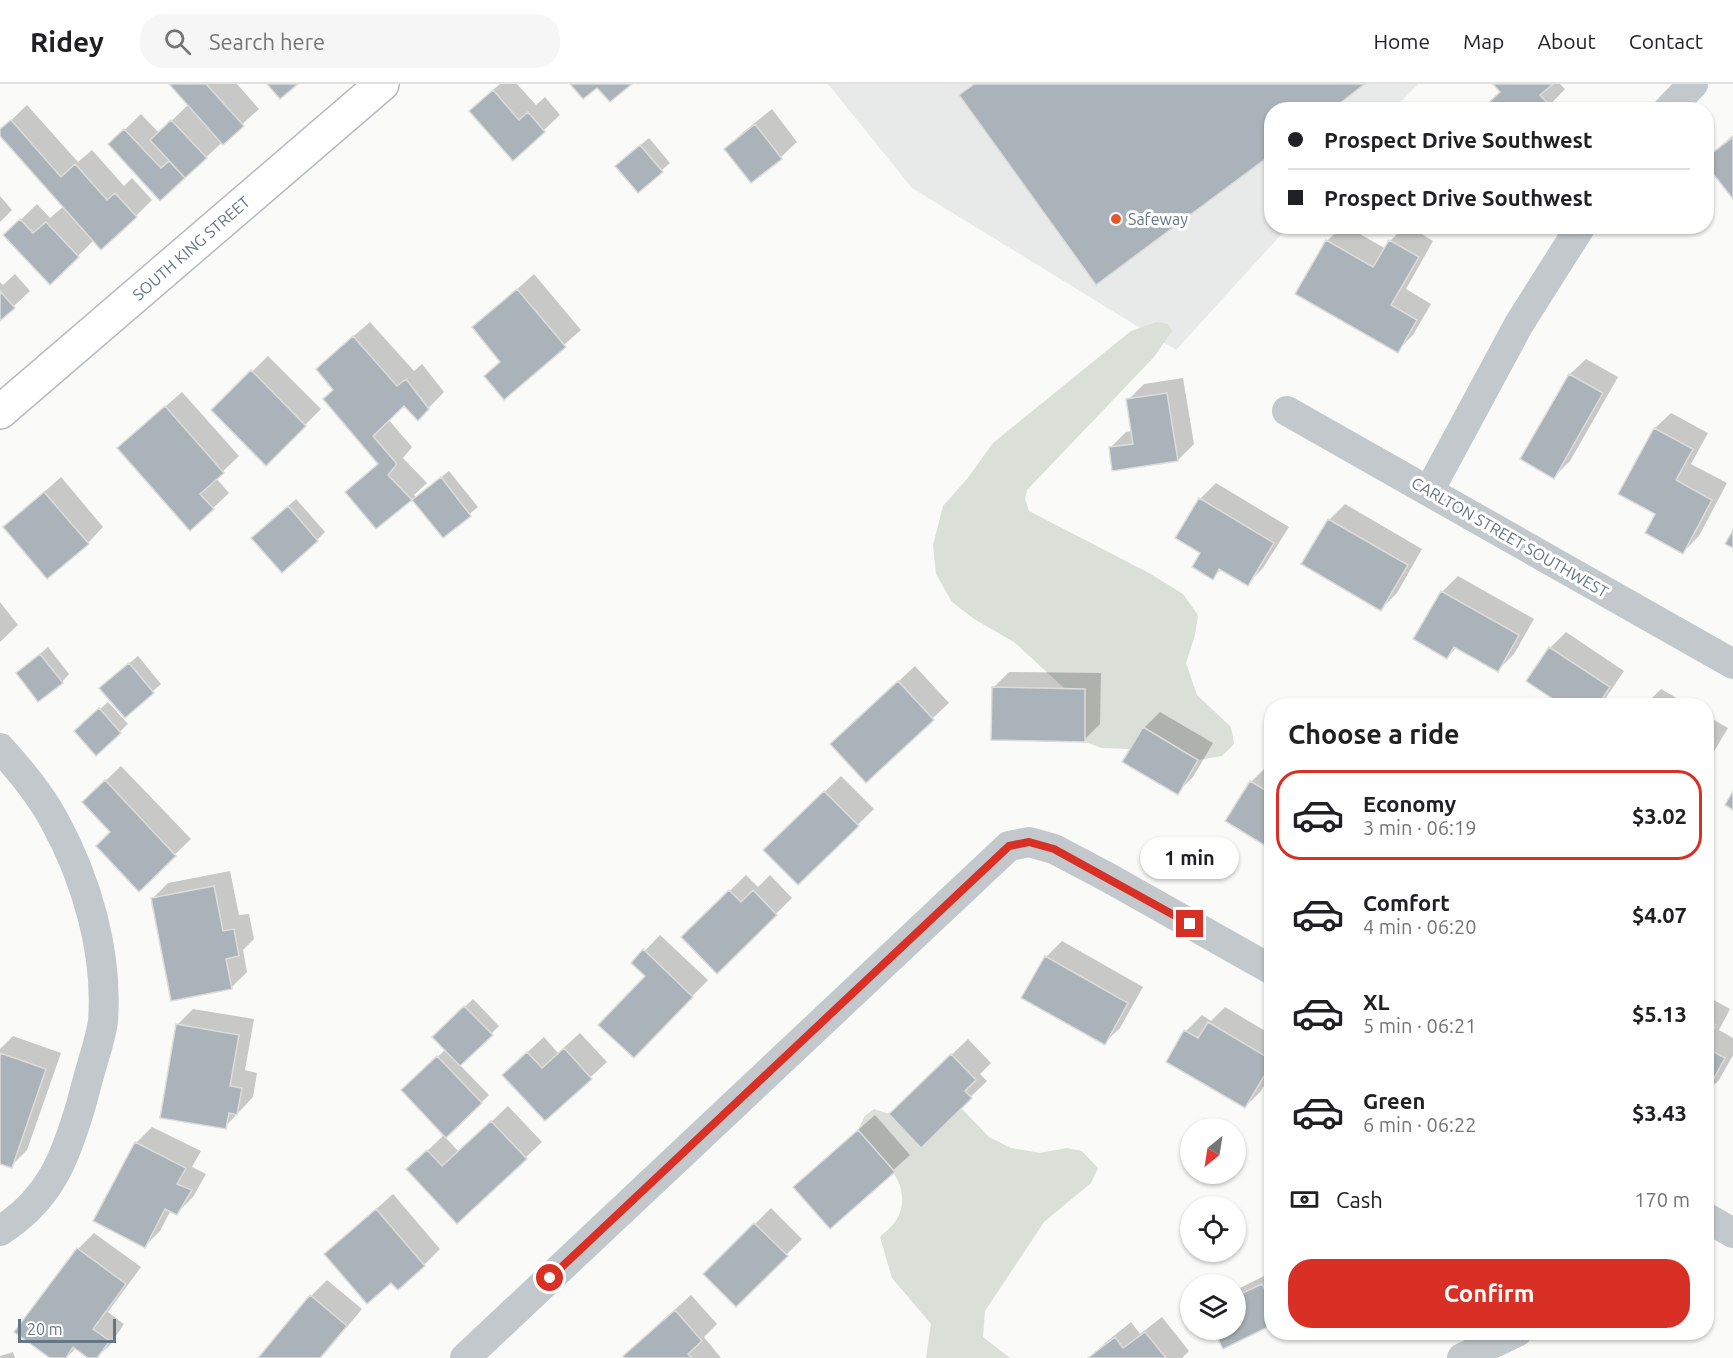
<!DOCTYPE html>
<html lang="en">
<head>
<meta charset="utf-8">
<style>
  body { margin:0; font-family:Ubuntu,sans-serif; background:#f6f6f6; color:#202124; height:100vh; display:flex; flex-direction:column; font-size:22px; white-space:nowrap }
  * { box-sizing:border-box; margin:0 }
  p { font-size:20px; color:#757577 }
  .icon { flex:none; width:33px; height:33px; fill:none; stroke:currentColor; stroke-width:2; stroke-linecap:round; stroke-linejoin:round }
  .map { position:relative; flex:1; overflow:hidden }
  .drawer { position:absolute; left:1264px; top:614px; width:450px; height:642px; display:flex; flex-direction:column; background:#fff; border-radius:24px; box-shadow:0 2px 4px #0004 }
  .drawer>* { flex:none }
  .banner { position:absolute; left:1264px; top:18px; width:450px; height:132px; border-radius:24px; box-shadow:0 2px 4px #0004; display:grid; align-content:center; height:132px; padding:0 24px; background:#fff }
  .needle { width:39px; rotate:210deg }
  .buttons { position:absolute; left:1180px; top:1034px; display:grid; gap:12px }
  .buttons a { display:grid; place-items:center; width:66px; height:66px; border-radius:50%; background:#fff; box-shadow:0 2px 4px #0004; font-size:30px }
  .scale { position:absolute; left:18px; bottom:15px; width:98px; box-sizing:border-box; padding-left:6px; border:3px solid #657683; border-top:0; font-size:16px; line-height:21px; white-space:nowrap; color:#657683; -webkit-text-stroke:4px #fff; paint-order:stroke }
  .end { position:absolute; width:27px; height:27px; margin:-14px; border:8px solid #d93025; background:#fff; box-shadow:0 0 0 3px #fff }
  .from { border-radius:50% }
  .bubble { position:absolute; height:42px; border-radius:21px; background:#fff; box-shadow:0 2px 4px #0004; font-size:20px; font-weight:600; line-height:42px; text-align:center }
  .banner b { display:flex; align-items:center; gap:21px; height:57px; font-size:22px }
  .banner b+b { border-top:2px solid #e0e0e0 }
  .banner i { width:15px; height:15px; background:#202124 }
  ul { padding:0; list-style:none }
  li { display:flex; align-items:center; gap:18px; height:90px; margin:0 12px 9px; padding:0 12px; border:3px solid transparent; border-radius:24px }
  li div { flex:1 }
  li b { display:block; font-size:22px }
  li em { font-style:normal; font-weight:600 }
  li.active { border-color:#d93025 }
  li>.icon { width:54px; height:54px; stroke-width:1.5 }
  h2 { padding:0 24px; font-size:27px; line-height:72px }
  .pay { display:flex; align-items:center; gap:15px; height:66px; padding:0 24px; font-size:22px }
  .pay p { margin-inline-start:auto }
  .primary-button { display:flex; gap:12px; margin-top:auto; padding:12px 24px }
  .primary-button a { flex:1; height:69px; border-radius:24px; background:#d93025; color:#fff; font-size:24px; font-weight:600; line-height:69px; text-align:center }
  header { display:flex; align-items:center; gap:36px; box-sizing:border-box; height:84px; padding:0 30px; background:#fff; border-bottom:2px solid #e0e0e0 }
  header strong { font-size:28px }
  nav { display:flex; gap:33px; margin-inline-start:auto; font-size:21px }
  .search { width:420px; height:54px; background:#f6f6f6; display:flex; align-items:center; gap:15px; box-sizing:border-box; padding:0 21px; border-radius:24px; color:#757577; font-size:22px }
  .map>svg:first-child { display:block }
  .built { fill:#e8e9e9 }
  .green { fill:#dadfd7 }
  .shadow { fill:#0003 }
  .building { fill:#aab3b9; stroke:#dcdcda; stroke-width:1.5 }
  .lines { fill:none; stroke-linecap:round; stroke-linejoin:round }
  .primary-casing { stroke:#b5babe; stroke-width:36 }
  .minor { stroke:#c3c8cc; stroke-width:30 }
  .primary { stroke:#fff; stroke-width:33 }
  .route { stroke:#d93025; stroke-width:8 }
  .poi-dot { fill:#e4572e; stroke:#fff; stroke-width:2 }
  .labels { text-anchor:middle; stroke-width:6; stroke-linejoin:round; paint-order:stroke }
  .poi-label { font-size:16px; fill:#657683; stroke:#fff; text-anchor:start }
  .street-label { font-size:16px; fill:#657683; stroke:#fff }
</style>
</head>
<body>
<header>
<strong>Ridey</strong>
<div class="search"><svg class="icon" aria-label="search" viewBox="0 0 24 24"><circle cx="10" cy="10" r="6"/><path d="M15 15l6 6"/></svg>Search here</div>
<nav><a>Home</a><a>Map</a><a>About</a><a>Contact</a></nav>
</header>
<div class="map">
<svg width="1733" height="1274" viewBox="0 0 1733 1274">
  <rect width="100%" height="100%" fill="#fafaf8"/>
  <path class="built" d="M828 0H1418L1394 25 1272 26V142L1288 143 1176 266 912 104Z"/>
  <path class="green" d="M1157 238 1168 240 1172 247 1154 273 1027 406 1025 415 1029 427 1149 489 1183 510 1198 531 1195 551 1186 579 1197 611 1231 643 1234 660 1222 672 1198 676 1143 643 1130 665 1102 664 1085 658V605L1064 604 1014 558 974 535 952 518 936 490 933 461 943 422 967 395 993 359 1131 247Z
    M874 1025 889 1030 921 1063 962 1025 989 1053 1011 1064 1040 1069 1067 1064 1082 1067 1098 1084 1091 1099 1044 1138 985 1227 983 1253 1010 1274H926L931 1240 892 1194 880 1153C885 1148 893 1142 897 1135 916 1101 879 1070 858 1046L865 1032Z"/>
  <path class="shadow" d="M171 0H237L259 25 160 115 110 60 141 30 159 49 189 20Z
    M500 0H517L536 21 545 13 560 31 513 75 487 11Z
    M1495 0H1560L1565 5 1545 26H1481L1501 7Z
    M27 21 78 78 92 66 124 102 132 94 152 116 136 132 94 156 78 172 5 151 37 120 50 134 64 122 0 50V47Z
    M772 25 797 58 781 73 751 97 726 65 742 49Z
    M1733 51V113L1707 79V74Z
    M649 54 670 79 638 107 625 74Z
    M0 112 12 126 0 138Z
    M1342 142H1346L1386 165 1390 157 1405 142H1409L1433 157 1406 205 1431 220 1413 251 1397 267 1327 157Z
    M15 190 30 207 0 235V198L3 201Z
    M534 190 581 246 504 313 486 292 501 277 474 244Z
    M370 238 414 287 422 280 444 308 418 335 404 320 388 335 412 363 403 374 427 399 414 411 416 413 449 387 478 423 443 452 412 414 376 443 347 408 379 379 335 305 334 269Z
    M268 272 321 325 266 380 213 326Z
    M1586 275 1618 293 1570 377 1554 393 1522 375 1570 290Z
    M1183 294 1194 360 1178 376 1110 364 1126 348 1133 347 1128 316 1144 300Z
    M182 308 239 372 216 394 229 409 213 424 135 349Z
    M1671 329 1708 349 1691 380 1727 399 1699 452 1683 468 1657 429 1620 410 1655 344Z
    M61 393 103 443 88 459 5 443Z
    M1216 399 1289 443 1263 484 1247 500 1222 485 1212 494 1202 469 1200 415Z
    M296 415 325 448 317 456 261 446Z
    M1345 420 1422 465 1397 509 1381 525 1329 436Z
    M1458 492 1534 535 1514 570 1498 586 1457 563 1447 573 1442 508Z
    M0 518 18 541 0 558Z
    M1566 548 1624 587 1601 621H1564L1528 597 1550 564Z
    M48 563 69 590 62 598 18 589Z
    M138 572 161 600 125 632 108 597Z
    M915 582 949 619 866 696 848 644Z
    M1009 588 1101 589 1100 640 1084 656 993 604Z
    M1661 605 1689 621H1645Z
    M108 618 128 640 96 670 83 640Z
    M1160 628 1213 659 1193 693 1177 709 1144 644Z
    M1707 632 1728 644 1707 679Z
    M121 682 191 755 139 805 112 748 100 702Z
    M1267 682 1272 685V764L1227 736 1251 698Z
    M841 692 874 725 798 799 765 766Z
    M230 787 239 831 249 830 254 855 243 866 247 888 231 904 152 815 168 799Z
    M746 791 758 803 770 791 792 814 717 888 683 853Z
    M660 851 708 896 650 956 647 892 633 879Z
    M1062 857 1143 903 1120 944 1104 959 1023 913 1046 873Z
    M1710 914 1730 925 1719 946 1733 954V971L1719 996 1707 1008V917Z
    M473 915 499 942 460 981 489 1011 445 1053 459 1068 508 1022 542 1058 457 1138 424 1070 445 1050 403 1006 446 965 434 953Z
    M1225 923 1272 951V988L1261 1007 1245 1023 1168 977 1186 947 1202 931 1211 937Z
    M193 925 254 935 245 986 257 989 253 1013 225 1043 177 941Z
    M580 949 607 978 545 1035 520 975 544 953 558 969Z
    M13 952 61 969 27 1066 11 1082 0 1078V965Z
    M968 955 991 979 980 990 987 997 921 1061 891 1030Z
    M875 1031 910 1071 830 1143 811 1088Z
    M152 1043 201 1067 192 1083 206 1090 193 1113 177 1129 171 1126 160 1147 144 1163 95 1136 136 1059Z
    M393 1110 440 1165 424 1181 391 1197 326 1170Z
    M771 1124 802 1155 736 1221 705 1190Z
    M94 1149 141 1183 108 1228 124 1240 110 1261 96 1274H90L76 1264 66 1274H53L17 1248 78 1165Z
    M1272 1188V1239L1224 1263 1215 1245H1236V1206Z
    M327 1196 362 1225 321 1274H260L311 1212Z
    M691 1211 717 1240 704 1253 721 1274H627L641 1256Z
    M1162 1233 1189 1267 1182 1274H1090L1105 1259 1131 1238 1140 1250Z
    M13 1268 15 1274H0V1272Z"/>
  <path class="building" d="M169 0H206L244 42 223 61Z
    M267 0H298L280 15Z
    M570 0H632L610 18 597 4 583 15Z
    M974 0H1365L1331 26H1272V70L1096 201 959 11Z
    M1493 0H1553L1540 11 1550 22 1547 26H1481L1500 8Z
    M493 6 519 36 528 28 545 48 513 77 469 27Z
    M11 36 61 93 75 80 107 116 115 109 137 133 101 166 0 52V45Z
    M171 36 207 74 185 94 150 56Z
    M755 40 782 75 751 99 724 65Z
    M124 45 161 84 169 77 185 94 160 117 108 60Z
    M1733 53V115L1707 82V73Z
    M640 61 663 88 638 109 615 82Z
    M20 135 33 149 46 138 79 173 50 201 3 151Z
    M1326 156 1373 183 1389 156 1419 173 1391 221 1417 236 1398 269 1295 210Z
    M517 205 566 263 504 316 484 292 500 278 472 243Z
    M0 207 15 224 0 237Z
    M353 252 397 302 406 295 429 325 418 337 404 322 373 352 397 380 388 391 412 416 376 445 345 408 378 380 323 315 333 306 316 285Z
    M251 286 306 342 266 382 211 326Z
    M1569 290 1603 309 1554 395 1520 375Z
    M1167 309 1178 377 1112 387 1109 363 1133 360 1126 315Z
    M165 322 224 389 200 410 214 425 190 447 117 364Z
    M1654 344 1693 365 1676 396 1712 416 1683 470 1645 449 1655 430 1618 410Z
    M441 393 471 432 443 454 412 416Z
    M44 408 89 460 47 495 3 443Z
    M1199 414 1274 459 1248 502 1219 485 1213 496 1192 483 1200 469 1175 454Z
    M288 422 318 457 282 489 251 454Z
    M1328 435 1408 481 1381 527 1301 480Z
    M1733 446V464L1725 460Z
    M1441 507 1519 551 1498 588 1454 563 1447 575 1413 555Z
    M1549 563 1610 603 1598 621H1562L1526 597Z
    M40 570 63 599 38 618 16 589Z
    M129 579 154 609 125 634 99 604Z
    M898 597 934 636 866 699 830 660Z
    M992 603 1085 605V658L991 656Z
    M99 624 121 649 96 672 74 647Z
    M1143 643 1198 676 1178 711 1122 678Z
    M1707 657 1713 660 1707 670Z
    M105 696 176 772 139 808 96 762 110 748 82 718Z
    M1250 697 1272 710V766L1225 737Z
    M824 707 859 742 798 801 763 766Z
    M1733 707V726L1725 721Z
    M214 802 223 847 234 845 239 872 226 875 232 905 171 917 151 814Z
    M729 806 741 818 753 806 777 831 717 890 681 853Z
    M643 865 693 913 634 974 598 941 645 892 631 879Z
    M1045 872 1128 919 1105 961 1021 914Z
    M464 922 493 951 460 982 432 953Z
    M1707 936 1716 941 1707 956Z
    M1208 938 1272 976V979L1245 1024 1166 978 1184 946 1198 954Z
    M176 940 239 951 230 1002 242 1004 237 1031 229 1029 226 1045 160 1034Z
    M564 964 592 995 545 1037 502 991 527 968 542 984Z
    M1707 964 1725 974 1707 1007Z
    M0 969 46 985 12 1084 0 1080Z
    M951 970 976 996 965 1007 972 1014 921 1064 889 1030Z
    M437 972 482 1019 446 1054 401 1006Z
    M491 1037 527 1075 457 1140 406 1085 427 1066 442 1082Z
    M858 1046 895 1088 830 1145 793 1103Z
    M135 1058 186 1084 177 1100 192 1106 177 1131 165 1125 145 1164 93 1137Z
    M376 1125 425 1182 398 1206 391 1199 367 1220 324 1170Z
    M754 1139 788 1172 736 1223 703 1190Z
    M77 1164 126 1200 93 1245 110 1257 97 1274H88L73 1263 66 1274H50L14 1248Z
    M1262 1200 1272 1219V1241L1223 1265 1213 1245H1236V1212Z
    M310 1211 347 1242 320 1274H258Z
    M675 1226 702 1257 688 1270 692 1274H625L623 1272Z
    M1145 1248 1166 1274H1088L1115 1253 1123 1264Z"/>
  <g class="lines">
    <g class="primary-casing">
      <path id="primary" d="M0 328 382 0"/>
    </g>
    <path class="minor" d="M1668 26 1693 0
      M1287 327 1733 580
      M1429 407 1519 240 1581 142
      M0 664C20 686 40 710 54 736 87 796 108 869 103 937 102 946 99 955 97 964 91 983 86 1002 81 1021 65 1075 50 1115 0 1147
      M1707 1134 1733 1149
      M465 1274 1009 762 1029 758 1054 765 1109 794 1272 886
      M1462 1274 1517 1248"/>
    <use href="#primary" class="primary"/>
  </g>
  <g class="lines">
    <path class="route" d="M550 1194 1009 762 1029 758 1054 765 1190 840"/>
  </g>
  <circle class="poi-dot" cx="1116" cy="135" r="6"/>
  <g class="labels">
    <g class="poi-label">
      <text x="1128" y="141">Safeway</text>
    </g>
    <g class="street-label">
      <text transform="translate(191 164) rotate(-41)" y="6">SOUTH KING STREET</text>
      <text transform="translate(1510 453) rotate(30)" y="6">CARLTON STREET SOUTHWEST</text>
    </g>
  </g>
</svg>
<div class="buttons">
<a><svg class="needle" viewBox="-14 -14 28 28"><path d="M0-13l5 13h-10z" fill="#e53935"/><path d="M0 13l5-13h-10z" fill="#757577"/></svg></a>
<a><svg class="icon" aria-label="locate" viewBox="0 0 24 24"><circle cx="12" cy="12" r="6"/><path d="M12 2v4M12 18v4M2 12h4M18 12h4"/></svg></a>
<a><svg class="icon" aria-label="layers" viewBox="0 0 24 24"><path d="M12 4l9 5-9 5-9-5zM3 14l9 5 9-5"/></svg></a>
</div>
<div class="scale">20 m</div>
<i class="end from" style="left:550px;top:1194px"></i>
<i class="end" style="left:1190px;top:840px"></i>
<div class="bubble" style="left:1140px;top:753px;width:99px">1 min</div>
<div class="banner">
<b><i class="from"></i>Prospect Drive Southwest</b>
<b><i></i>Prospect Drive Southwest</b>
</div>
<section class="drawer">
<h2>Choose a ride</h2>
<ul>
<li class="active"><svg class="icon" aria-label="car" viewBox="0 0 24 24"><path d="M5 17H2v-5l4-1 3-4h7l3 4 3 1v5h-3M9 17h6M6 11h13"/><circle cx="7" cy="17" r="2"/><circle cx="17" cy="17" r="2"/></svg><div><b>Economy</b><p>3 min · 06:19</p></div><em>$3.02</em></li>
<li><svg class="icon" aria-label="car" viewBox="0 0 24 24"><path d="M5 17H2v-5l4-1 3-4h7l3 4 3 1v5h-3M9 17h6M6 11h13"/><circle cx="7" cy="17" r="2"/><circle cx="17" cy="17" r="2"/></svg><div><b>Comfort</b><p>4 min · 06:20</p></div><em>$4.07</em></li>
<li><svg class="icon" aria-label="car" viewBox="0 0 24 24"><path d="M5 17H2v-5l4-1 3-4h7l3 4 3 1v5h-3M9 17h6M6 11h13"/><circle cx="7" cy="17" r="2"/><circle cx="17" cy="17" r="2"/></svg><div><b>XL</b><p>5 min · 06:21</p></div><em>$5.13</em></li>
<li><svg class="icon" aria-label="car" viewBox="0 0 24 24"><path d="M5 17H2v-5l4-1 3-4h7l3 4 3 1v5h-3M9 17h6M6 11h13"/><circle cx="7" cy="17" r="2"/><circle cx="17" cy="17" r="2"/></svg><div><b>Green</b><p>6 min · 06:22</p></div><em>$3.43</em></li>
</ul>
<div class="pay"><svg class="icon" aria-label="cash" viewBox="0 0 24 24"><path d="M3 7h18v10H3z"/><circle cx="12" cy="12" r="2"/></svg>Cash<p>170 m</p></div>
<div class="primary-button"><a>Confirm</a></div>
</section>
</div>
</body>
</html>
